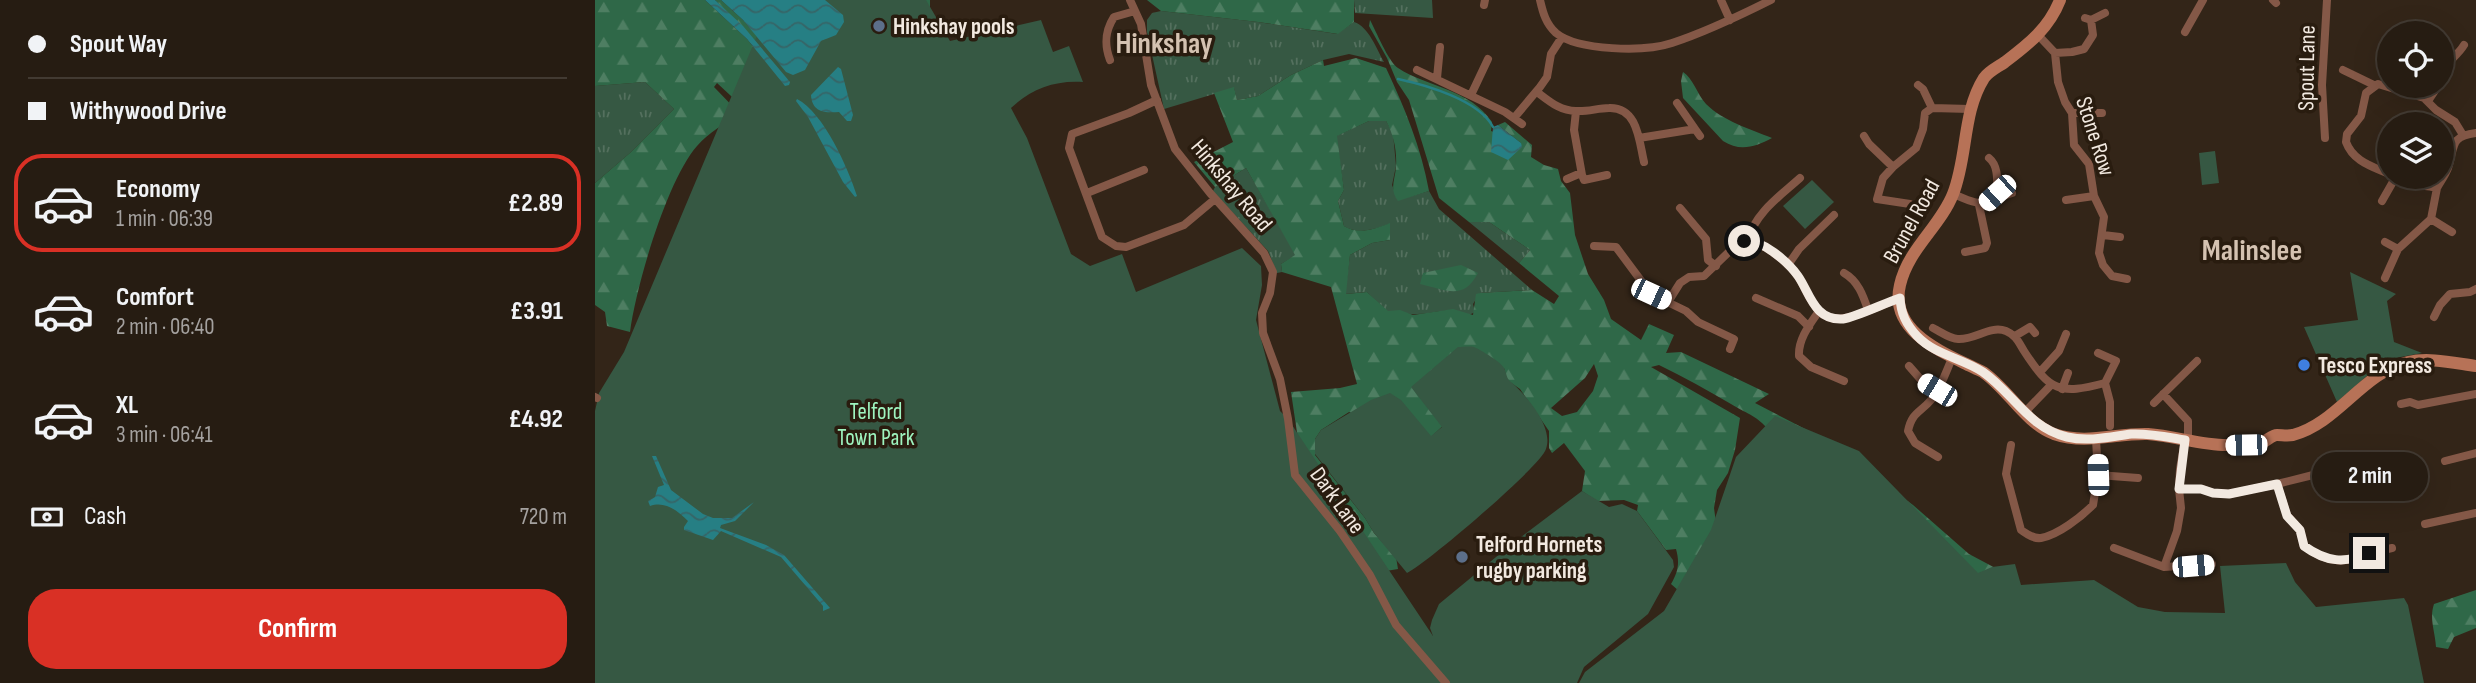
<!DOCTYPE html>
<html lang="en">
<head>
<meta charset="utf-8">
<style>
  body { margin:0; font-family:"Sofia Sans Condensed",sans-serif; background:#2e251b; color:#f1f3f6; height:100vh; display:flex; flex-direction:column; font-size:26px; white-space:nowrap }
  * { box-sizing:border-box; margin:0 }
  p { font-size:23px; color:#a4a19f }
  .icon { flex:none; width:38px; height:38px; fill:none; stroke:currentColor; stroke-width:2; stroke-linecap:round; stroke-linejoin:round }
  .map { position:relative; flex:1; overflow:hidden }
  .panel { display:flex; flex-direction:column; background:#261c12; width:595px }
  .panel>* { flex:none }
  .banner { display:grid; align-content:center; height:154px; padding:0 28px; background:#261c12 }
  .fabs { position:absolute; left:1782px; top:21px; display:grid; gap:14px }
  .fabs a { display:grid; place-items:center; width:77px; height:77px; border-radius:50%; background:#261c12; box-shadow:0 7px 28px #0002,0 0 0 2px #423a32; font-size:35px }
  .end { position:absolute; width:32px; height:32px; margin:-16px; border:9px solid #f2e9e0; background:#111; box-shadow:0 0 0 4px #111 }
  .from { border-radius:50% }
  .bubble { position:absolute; height:49px; border-radius:24px; background:#261c12; box-shadow:0 7px 28px #0002,0 0 0 2px #423a32; font-size:23px; font-weight:700; line-height:49px; text-align:center }
  .car { position:absolute; width:21px; height:42px; margin:-21px -10px; border-radius:9px; box-shadow:0 0 5px 2px #0007; background:linear-gradient(#fff 24%,#345 0 40%,#fff 0 76%,#345 0 86%,#fff 0) }
  .banner b { display:flex; align-items:center; gap:24px; height:66px; font-size:26px }
  .banner b+b { border-top:2px solid #423a32 }
  .banner i { width:18px; height:18px; background:#f1f3f6 }
  ul { padding:0; list-style:none }
  li { display:flex; align-items:center; gap:21px; height:98px; margin:0 14px 10px; padding:0 14px; border:4px solid transparent; border-radius:28px }
  li div { flex:1 }
  li b { display:block; font-size:26px }
  li em { font-style:normal; font-weight:700 }
  li.current { border-color:#d93025 }
  li>.icon { width:63px; height:63px; stroke-width:1.5 }
  .pay { display:flex; align-items:center; gap:18px; height:77px; padding:0 28px; font-size:26px }
  .pay p { margin-inline-start:auto }
  .primary-button { display:flex; gap:14px; margin-top:auto; padding:14px 28px }
  .primary-button a { flex:1; height:80px; border-radius:28px; background:#d93025; color:#fff; font-size:28px; font-weight:700; line-height:80px; text-align:center }
  main { display:flex; flex:1; min-height:0 }
  .map>svg:first-child { display:block }
  .grass { fill:url(#grass-tufts) }
  .forest { fill:url(#forest-firs); fill-rule:evenodd }
  .park { fill:#365843 }
  .water { fill:url(#water-waves) }
  .lines { fill:none; stroke-linecap:round; stroke-linejoin:round }
  .stream { stroke:#267f84; stroke-width:2.5 }
  .street { stroke:#845847; stroke-width:8 }
  .secondary { stroke:#b77257; stroke-width:12 }
  .route { stroke:#f2e9e0; stroke-width:9 }
  .service-dot { fill:#5c6f8a; stroke:#291c0f; stroke-width:2.5 }
  .shop-dot { fill:#3f7fe0; stroke:#291c0f; stroke-width:2.5 }
  .labels { text-anchor:middle; stroke-width:7; stroke-linejoin:round; paint-order:stroke }
  .poi-label { font-size:23px; font-weight:bold; fill:#f2e9e0; stroke:#291c0f; text-anchor:start }
  .street-label { font-size:23px; fill:#f2e9e0; stroke:#291c0f }
  .park-label { font-size:23px; fill:#9ef4bf; stroke:#291c0f }
  .district-label { font-size:30px; font-weight:bold; fill:#d4c2b1; stroke:#291c0f }
</style>
</head>
<body>
<main>
<section class="panel">
<div class="banner">
<b><i class="from"></i>Spout Way</b>
<b><i></i>Withywood Drive</b>
</div>
<ul>
<li class="current"><svg class="icon" aria-label="car" viewBox="0 0 24 24"><path d="M5 17H2v-5l4-1 3-4h7l3 4 3 1v5h-3M9 17h6M6 11h13"/><circle cx="7" cy="17" r="2"/><circle cx="17" cy="17" r="2"/></svg><div><b>Economy</b><p>1 min · 06:39</p></div><em>£2.89</em></li>
<li><svg class="icon" aria-label="car" viewBox="0 0 24 24"><path d="M5 17H2v-5l4-1 3-4h7l3 4 3 1v5h-3M9 17h6M6 11h13"/><circle cx="7" cy="17" r="2"/><circle cx="17" cy="17" r="2"/></svg><div><b>Comfort</b><p>2 min · 06:40</p></div><em>£3.91</em></li>
<li><svg class="icon" aria-label="car" viewBox="0 0 24 24"><path d="M5 17H2v-5l4-1 3-4h7l3 4 3 1v5h-3M9 17h6M6 11h13"/><circle cx="7" cy="17" r="2"/><circle cx="17" cy="17" r="2"/></svg><div><b>XL</b><p>3 min · 06:41</p></div><em>£4.92</em></li>
</ul>
<div class="pay"><svg class="icon" aria-label="cash" viewBox="0 0 24 24"><path d="M3 7h18v10H3z"/><circle cx="12" cy="12" r="2"/></svg>Cash<p>720 m</p></div>
<div class="primary-button"><a>Confirm</a></div>
</section>
<div class="map">
<svg width="1881" height="683" viewBox="0 0 1881 683">
  <defs>
    <pattern id="grass-tufts" width="24" height="20" patternUnits="userSpaceOnUse" patternTransform="scale(1.75)"><rect width="24" height="20" fill="#365843"/><path d="M3 7l-1-3M5 7V3M7 7l1-3M15 17l-1-3M17 17v-4M19 17l1-3" fill="none" stroke="#54705e"/></pattern>
    <pattern id="forest-firs" width="22" height="20" patternUnits="userSpaceOnUse" patternTransform="scale(1.75)"><rect width="22" height="20" fill="#2f6848"/><path d="M5 1l3.5 6h-7zM16 11l3.5 6h-7z" fill="#4e7e62"/></pattern>
    <pattern id="water-waves" width="16" height="10" patternUnits="userSpaceOnUse" patternTransform="scale(1.75)"><rect width="16" height="10" fill="#267f84"/><path d="M0 5q4-4 8 0t8 0" fill="none" stroke="#366567"/></pattern>
  </defs>
  <rect width="100%" height="100%" fill="#332518"/>
  <path class="grass" d="M759 0H837L838 18 760 13Z
    M566 11 663 22 742 34 759 22C774 27 781 48 789 62L754 54 728 60 696 75 663 96 642 100 639 88 569 109 552 32V20L557 13Z
    M50 82 79 109 36 152 0 183V86Z
    M774 121H791L798 133 801 166 797 185 803 200 834 191 844 209 937 290 885 293 878 304 880 312 874 315C854 306 843 313 822 314 812 315 804 311 793 312L772 292 750 294 755 255 777 243 795 240 794 224C780 229 763 235 749 226L743 201 749 190 741 136Z
    M651 168 701 255 686 264 687 272 682 273 673 251 618 191 620 187Z
    M874 222H894L935 250 924 263Z"/>
  <path class="forest" d="M0 0H110L152 39 190 86 170 51 120 0H126L148 20 179 55 230 0H335V31L149 108 122 83 119 87 146 115C130 123 114 132 102 146 72 180 41 286 35 332L12 326 10 312 0 305V183L36 152 79 109 50 82 0 86Z
    M552 0H759V22L743 34 663 22 566 11Z
    M775 20C781 31 793 61 803 68 832 87 875 89 897 122L896 131 926 143 903 125 910 122 937 145 936 157 949 165 963 169 966 181 975 193 980 235 993 274 1009 300 1016 319 1046 340 1054 324 1079 335 1071 353 1086 352 1174 394 1160 403 1212 430 1242 449 1318 505 1374 554 1406 571 1420 603 1172 428C1159 414 1152 414 1136 404 1112 390 1089 377 1064 365L1056 367 1145 418 1140 450 1133 473 1122 490 1119 508 1121 523 1084 591 1076 584C1083 572 1085 563 1081 549L1071 550 1042 511 1043 505 1029 500 1002 501 987 491 990 471 969 443 957 453 954 448V431L925 389 912 380 909 368 836 437 754 412 726 430 720 439V455L770 518 779 533 801 557 803 569 791 571 704 446 696 392 745 388 762 384 736 287 687 272 686 264 700 255 651 168 620 187 599 162 638 142 619 93 639 87 642 100 663 96 696 75 728 60 729 66 761 58 791 68C810 109 826 147 834 191L803 201C794 189 800 180 801 167 802 151 799 135 791 121H774L742 136 749 190 743 201 749 226C763 235 780 229 795 223V240L777 243 755 255 751 294 772 292 793 311 805 310 818 315 858 309 878 315 881 294 885 293 937 290 959 304 964 296 924 263 935 250 894 222H874L844 198 814 100 802 82 792 58 774 26ZM999 364 1003 376 998 391 982 412 967 416 956 408 990 378Z
    M1088 72C1098 78 1102 94 1111 104 1128 121 1155 129 1177 138 1160 147 1145 152 1128 141L1088 98 1086 81Z
    M866 265 883 273C868 301 852 290 825 284L828 273Z
    M1881 590V628L1859 637 1853 649 1841 647C1840 631 1834 619 1839 604Z"/>
  <path class="park" d="M177 0H331L355 41 446 20 458 52 474 46 488 82C460 80 436 89 416 108L432 138 476 254 495 266 527 254 541 292 647 248 666 266 667 285 661 320 685 411 693 419 838 636 835 628 837 620 844 604 918 543 987 491 1014 507 1027 504 1042 511 1078 560 1079 567 1053 614 989 667 982 683H0V411L4 393 29 352Z
    M1620 151 1624 183 1607 185 1604 153Z
    M1217 180 1239 202 1210 229 1188 206Z
    M1755 272 1801 294 1792 301 1799 342 1827 353 1800 358 1773 375 1742 402 1709 327 1763 320Z
    M863 347C867 347 875 346 879 347 886 350 906 362 909 368 912 374 911 378 916 382 931 395 959 427 951 449 946 466 831 564 812 573L779 533 770 518 720 454V439L726 430 776 400 795 393 806 400 836 436 847 427 816 387Z
    M1180 416 1264 451 1383 573 1397 567 1420 564 1426 585 1499 580 1543 607 1570 612 1630 613 1625 566 1691 563 1700 582 1721 607 1809 598 1813 605 1829 683H984L990 672 1069 611 1116 530 1141 457Z"/>
  <path class="water" d="M110 0H120L148 26 195 82 194 85 190 86 152 39Z
    M126 0H230L248 15 249 22 241 35 226 41 210 70 198 75 191 72 148 20Z
    M243 67 246 69 258 115 256 121H252L244 112C231 113 217 113 216 95Z
    M202 99C229 113 253 168 262 196L260 197 248 182 213 117 201 101Z
    M903 125 926 143 927 147 913 160 896 152 898 127Z
    M57 456H61L76 490 108 514 118 518H137L159 502 140 521 126 525 125 528 171 545 189 555 235 608 228 611V606L186 557 126 531 118 540 89 530V527L93 521C82 510 70 501 55 506L53 501 60 497 63 487 69 485Z"/>
  <g class="lines">
    <path class="stream" d="M803 79C831 85 884 100 898 127"/>
    <path class="street" d="M535 0 546 24 556 85 580 149 615 193 669 253 678 272 675 293 667 313 668 333 685 379 693 419 700 475 745 531 775 575 801 625 851 683
      M945 0C948 13 951 24 961 33 983 51 1050 52 1077 43 1111 32 1144 16 1176 0
      M1126 0 1135 20
      M1678 0 1681 3
      M889 5 890 0
      M1490 18 1496 20 1510 13
      M1590 32 1608 0
      M1444 36 1460 53 1463 82 1470 102 1477 113 1479 145 1494 164 1499 196 1509 217 1504 253 1508 265 1517 276 1532 279
      M1460 53 1477 52 1489 49 1498 35 1496 20
      M515 60C509 44 510 31 519 17L540 11
      M822 70 910 112 927 124
      M1748 70 1779 85
      M1846 75C1849 63 1862 57 1869 45
      M842 78 845 47
      M1323 85 1328 89 1337 108
      M942 92C954 101 965 111 981 111 992 112 1003 108 1014 108 1043 107 1044 141 1049 162
      M876 95 893 59
      M562 100 534 113 477 134 474 148 507 237 521 246 531 247 589 225 620 199
      M1833 101 1843 86
      M1082 103 1100 129
      M981 111 979 130 987 175 989 180 1012 175
      M1477 113H1507
      M919 118 945 87 952 77 956 54 967 37
      M1269 136 1274 144 1298 167
      M1044 138 1100 129 1105 136
      M1730 138 1727 85 1732 0
      M1794 174C1776 166 1758 161 1751 142L1752 134 1766 116 1771 93 1783 84 1829 98 1841 110 1860 122 1868 135
      M1797 177C1806 186 1827 184 1842 188 1845 182 1850 176 1853 168 1860 148 1854 136 1881 133
      M972 179 986 173
      M492 193 549 170
      M1402 193 1411 195 1417 193
      M1358 194C1379 202 1384 209 1402 193 1402 182 1404 166 1394 158
      M1471 200 1499 196
      M1787 201 1799 180
      M1315 204 1282 199 1288 178 1298 167 1321 148 1328 129 1330 113 1337 108 1375 109
      M1085 208 1111 239 1113 260 1121 266
      M1836 219 1857 232
      M1508 235 1525 237
      M1153 240C1160 213 1185 196 1205 178
      M1790 242 1803 249
      M999 246 1021 247 1056 294 1091 311 1103 322 1139 339 1135 349
      M1370 252 1390 248 1392 243 1384 205
      M1193 265 1204 249 1239 215
      M1249 273C1263 281 1268 295 1273 310
      M1790 278 1803 249 1836 219 1842 188
      M1161 298 1203 316 1214 327
      M1073 302 1085 283 1094 277 1109 276 1141 245 1153 240C1171 245 1195 263 1204 278 1215 296 1221 323 1249 318 1267 315 1287 305 1305 298
      M1224 311C1215 324 1203 339 1204 356L1216 367 1249 381
      M1839 317 1845 305 1855 294 1875 292 1881 289
      M1338 328C1346 332 1355 339 1363 339 1380 340 1395 325 1411 331 1421 335 1424 343 1429 351 1455 391 1464 395 1510 383L1515 402V426
      M1420 336 1435 327 1440 333
      M1503 353 1521 361 1510 383
      M1314 366 1328 382 1342 390
      M1445 372 1464 351 1471 334
      M1467 389 1473 373
      M1568 394 1593 421V440
      M0 397 2 398
      M1559 403 1602 361
      M1806 404 1815 402 1823 405 1881 394
      M1429 413 1456 385
      M1416 445 1411 474 1426 530C1432 534 1438 539 1446 538 1463 535 1486 517 1498 505L1503 475 1501 439
      M1343 457 1320 443 1313 431C1317 412 1325 413 1336 400 1346 388 1351 372 1357 358
      M1850 461 1881 453
      M1503 475 1543 478
      M1682 484 1726 473 1738 475 1757 471 1776 457
      M1584 489H1607L1618 493 1634 494 1682 484 1692 515 1705 530 1709 546C1744 572 1759 557 1797 548
      M1830 524 1881 513
      M1519 548 1569 567 1617 564
      M1569 567 1582 531 1586 508 1584 489 1585 469 1590 440"/>
    <path class="secondary" d="M1465 0C1454 28 1434 44 1410 62 1403 67 1394 71 1389 78 1367 113 1373 156 1358 194 1345 227 1313 249 1305 285 1295 327 1338 348 1369 363 1375 366 1382 369 1388 372 1414 390 1429 422 1459 434 1491 445 1521 433 1553 434 1580 436 1605 445 1632 445 1643 446 1657 446 1668 442 1673 440 1677 435 1682 435 1687 435 1692 436 1698 435 1743 423 1767 373 1813 362 1834 357 1859 363 1881 366"/>
  </g>
  <g class="lines">
    <path class="route" d="M1149 241C1167 239 1193 262 1203 276 1215 293 1219 321 1248 319 1261 317 1290 303 1305 298 1306 314 1311 324 1322 336 1340 355 1367 358 1388 372 1418 393 1434 428 1472 437 1494 442 1514 437 1536 434 1554 433 1572 437 1590 440L1584 489H1606L1618 493 1634 494 1682 484 1692 516 1705 530 1709 546C1731 562 1750 564 1774 553"/>
  </g>
  <g class="service-dot">
    <circle cx="284" cy="26" r="7"/>
    <circle cx="867" cy="557" r="7"/>
  </g>
  <circle class="shop-dot" cx="1709" cy="365" r="7"/>
  <g class="labels">
    <g class="poi-label">
      <text x="298" y="34">Hinkshay pools</text>
      <text x="1723" y="373">Tesco Express</text>
      <text x="881" y="552">Telford Hornets<tspan x="881" dy="26">rugby parking</tspan></text>
    </g>
    <g class="street-label">
      <text transform="translate(1711 68) rotate(-89)" y="8">Spout Lane</text>
      <text transform="translate(1501 136) rotate(72)" y="8">Stone Row</text>
      <text transform="translate(637 185) rotate(50)" y="8">Hinkshay Road</text>
      <text transform="translate(1316 221) rotate(-61)" y="8">Brunel Road</text>
      <text transform="translate(743 500) rotate(54)" y="8">Dark Lane</text>
    </g>
    <g class="park-label">
      <text x="281" y="419">Telford<tspan x="281" dy="26">Town Park</tspan></text>
    </g>
    <g class="district-label">
      <text x="569" y="53">Hinkshay</text>
      <text x="1657" y="260">Malinslee</text>
    </g>
  </g>
</svg>
<div class="fabs">
<a><svg class="icon" aria-label="locate" viewBox="0 0 24 24"><circle cx="12" cy="12" r="6"/><path d="M12 2v4M12 18v4M2 12h4M18 12h4"/></svg></a>
<a><svg class="icon" aria-label="layers" viewBox="0 0 24 24"><path d="M12 4l9 5-9 5-9-5zM3 14l9 5 9-5"/></svg></a>
</div>
<i class="end from" style="left:1149px;top:241px"></i>
<i class="end" style="left:1774px;top:553px"></i>
<div class="bubble" style="left:1717px;top:452px;width:116px">2 min</div>
<i class="car" style="left:1402px;top:193px;rotate:228deg"></i>
<i class="car" style="left:1056px;top:294px;rotate:115deg"></i>
<i class="car" style="left:1342px;top:390px;rotate:301deg"></i>
<i class="car" style="left:1651px;top:445px;rotate:269deg"></i>
<i class="car" style="left:1503px;top:475px;rotate:358deg"></i>
<i class="car" style="left:1598px;top:566px;rotate:85deg"></i>
</div>
</main>
</body>
</html>
